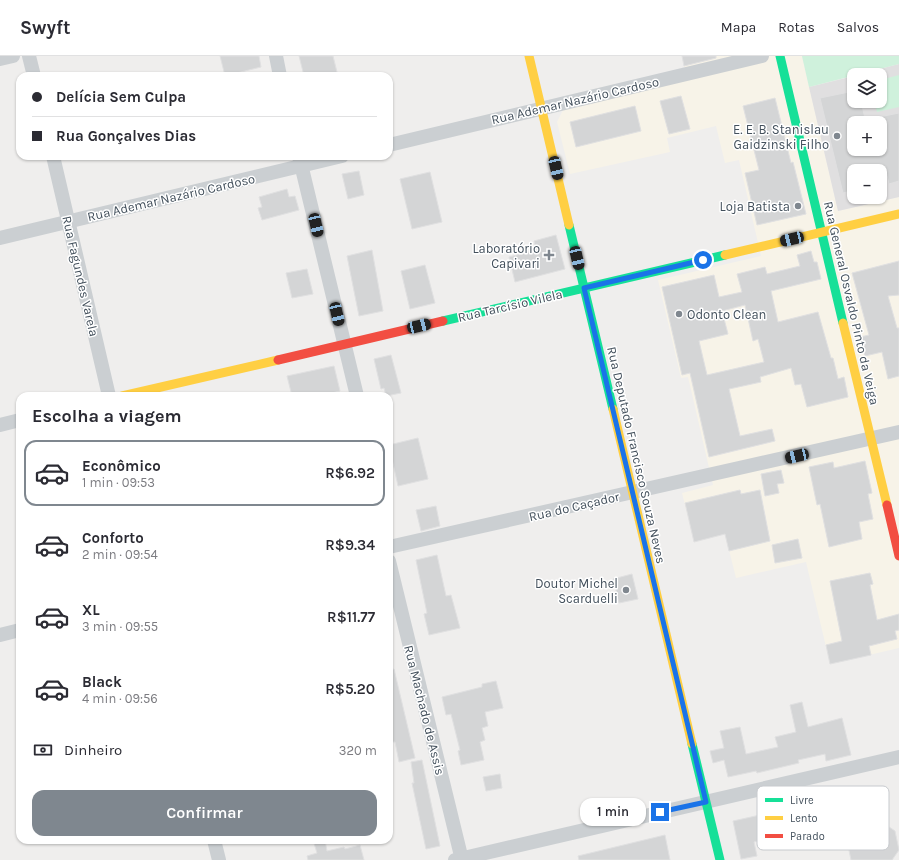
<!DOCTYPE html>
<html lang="pt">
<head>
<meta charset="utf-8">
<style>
  body { margin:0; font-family:Karla,sans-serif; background:#f2f2f3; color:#2b2b33; height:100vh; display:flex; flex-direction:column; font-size:15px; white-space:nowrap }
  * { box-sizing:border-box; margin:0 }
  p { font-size:13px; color:#7c7c81 }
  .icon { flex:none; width:22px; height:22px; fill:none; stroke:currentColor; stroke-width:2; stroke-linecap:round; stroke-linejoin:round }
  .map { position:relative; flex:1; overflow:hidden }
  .sheet { position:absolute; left:16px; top:336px; width:377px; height:452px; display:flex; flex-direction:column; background:#fff; border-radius:12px; box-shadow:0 1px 3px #0004 }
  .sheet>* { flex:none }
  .guide { position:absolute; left:16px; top:16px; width:377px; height:88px; border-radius:12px; box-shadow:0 1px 3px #0004; display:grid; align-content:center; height:88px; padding:0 16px; background:#fff }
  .buttons { position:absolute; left:847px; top:12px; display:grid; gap:8px }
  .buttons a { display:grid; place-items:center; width:40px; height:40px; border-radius:8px; background:#fff; box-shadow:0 1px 3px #0004; font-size:20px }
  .end { position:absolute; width:18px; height:18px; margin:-9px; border:5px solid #1a73e8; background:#fff; box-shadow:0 0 0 2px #fff }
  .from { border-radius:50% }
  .bubble { position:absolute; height:28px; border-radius:12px; background:#fff; box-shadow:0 1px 3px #0004; font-size:13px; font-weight:600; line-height:28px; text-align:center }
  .car { position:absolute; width:12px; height:24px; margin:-12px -6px; border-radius:5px; box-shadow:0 0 3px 1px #0007; background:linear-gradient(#222 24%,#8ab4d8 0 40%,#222 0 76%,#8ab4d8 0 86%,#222 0) }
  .guide b { display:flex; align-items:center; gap:14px; height:38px; font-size:15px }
  .guide b+b { border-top:1px solid #e1e1e2 }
  .guide i { width:10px; height:10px; background:#2b2b33 }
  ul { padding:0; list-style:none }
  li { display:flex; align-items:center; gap:12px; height:66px; margin:0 8px 6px; padding:0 8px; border:2px solid transparent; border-radius:12px }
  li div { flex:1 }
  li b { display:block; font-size:15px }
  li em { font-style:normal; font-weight:600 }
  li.on { border-color:#7f878f }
  li>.icon { width:36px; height:36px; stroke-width:1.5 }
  h2 { padding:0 16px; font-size:18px; line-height:48px }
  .pay { display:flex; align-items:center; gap:10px; height:44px; padding:0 16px; font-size:15px }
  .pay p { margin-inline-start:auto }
  .action { display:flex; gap:8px; margin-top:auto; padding:8px 16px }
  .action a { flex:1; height:46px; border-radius:12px; background:#7f878f; color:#fff; font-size:16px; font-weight:600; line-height:46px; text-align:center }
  header { display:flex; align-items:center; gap:24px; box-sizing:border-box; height:56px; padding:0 20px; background:#fff; border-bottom:1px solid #e1e1e2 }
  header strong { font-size:19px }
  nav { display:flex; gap:22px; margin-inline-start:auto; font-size:14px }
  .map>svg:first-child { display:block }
  .commercial { fill:#f7f3e8 }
  .education { fill:#e0dfe0; fill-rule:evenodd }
  .green { fill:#cff1dc }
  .building { fill:#d4d5d6; stroke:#e0e0e1; fill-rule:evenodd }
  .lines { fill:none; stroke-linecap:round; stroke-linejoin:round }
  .street { stroke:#cbcfd2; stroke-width:14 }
  .fast { stroke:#16e098; stroke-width:9 }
  .slow { stroke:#ffcf43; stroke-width:9 }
  .jam { stroke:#f24e42; stroke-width:9 }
  .route { stroke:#1a73e8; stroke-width:5 }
  .poi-dot { fill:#7f878f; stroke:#fff; stroke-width:1.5 }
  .labels { text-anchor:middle; stroke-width:3; stroke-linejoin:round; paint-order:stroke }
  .street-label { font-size:13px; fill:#43505c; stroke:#fff }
  .poi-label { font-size:13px; fill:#43505c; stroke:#fff; text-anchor:end }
  .key { fill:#fff; stroke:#c7cace; stroke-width:1 }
  .key-label { font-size:11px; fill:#43505c }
</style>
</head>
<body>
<header>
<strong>Swyft</strong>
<nav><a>Mapa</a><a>Rotas</a><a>Salvos</a></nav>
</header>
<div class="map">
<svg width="899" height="804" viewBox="0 0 899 804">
  <rect width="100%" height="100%" fill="#efeeed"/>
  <path class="commercial" d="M682 0H802L838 155 899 141V592L830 608 806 506 736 522 725 478 694 486 682 437 713 429 688 321 681 322 658 224 761 200 739 104 725 107 716 70 667 82 670 96 570 118 557 66 563 54 687 24Z"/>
  <path class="education" d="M899 8V141L838 155 809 31 854 20V45H880V19H856ZM854 67H880V93H854ZM854 115H880V141H854Z"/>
  <path class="green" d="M802 0H899V8L809 31Z
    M899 19V51L877 56 874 45H880V24Z"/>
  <path class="building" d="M220 0H259L261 11 225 20Z
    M299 0H333L338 20H304Z
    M682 0H716V2L684 10Z
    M854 35V45H861L866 67H854V93H887L879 61 899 57V125L889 128 886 115H854V134L843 137 820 42Z
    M681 40 690 73 669 78 660 45Z
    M775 42 791 107 793 106 806 158 757 169 745 117 759 114 743 50Z
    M635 50 641 75 576 91 570 66Z
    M359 115 364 139 348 143 342 118Z
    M430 116 442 166 412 173 400 123Z
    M287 133 289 141 295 140 299 154 262 164 258 152 262 151 259 141Z
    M556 179 565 213 515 226 509 201 536 194 534 185Z
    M372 194 383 255 359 260 347 200Z
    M811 195 814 206H817L821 223 771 235 778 266 818 256 831 302H833L838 323 844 321 848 341 807 351 801 328 795 329 791 312 760 321 761 326 729 333 740 380 772 373 775 385 709 401 690 317 682 319 662 231 714 219 719 241 742 236 737 218 765 211 767 218 800 210 797 199ZM745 249 753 285 758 283 764 306 707 319 699 285 728 278 722 255Z
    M899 205V239L888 240 897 272H899V320L888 323 882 296 865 300 860 281 869 279 852 217Z
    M425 209 435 247 410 253 401 215Z
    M307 213 313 238 292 242 286 217Z
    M391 299 401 337 386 340 384 332 381 333 374 303Z
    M334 310 340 335 318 340H292L287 320Z
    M418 382 428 423 398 430 389 389Z
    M865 405 872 437 868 438 873 463 859 466 862 483 829 491 820 448 817 449 809 411 833 406 834 412Z
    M781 414 784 427 777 428 779 437 765 440 761 418Z
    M740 434 741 438 760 434 770 485 729 495 725 478 694 486 685 447Z
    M436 450 440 470 421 475 416 454Z
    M798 483 802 502 775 507 772 489Z
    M437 499 446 540 451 539 460 572 429 579 424 558 427 557 416 504Z
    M870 517 873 528 870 529 877 564 899 558V574L895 575 897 583 869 590 871 599 830 608 826 589 842 585 830 525Z
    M632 518 638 543 619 547 613 523Z
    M394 613 415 702 399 706 395 686H391L389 676V614Z
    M496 625 503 652 485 656 488 670 482 672 485 684 480 686 484 704 461 709 458 695 460 694 451 658 446 659 442 641 482 631V628Z
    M802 646 808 671 842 662 851 699 826 705 825 698 798 704 799 707 757 717 756 715 728 721 724 704 713 707 710 695 724 692 720 675 740 671 746 698 778 691 775 681 796 676 790 649Z
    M422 704 440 790 426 793 412 727H414L411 706Z
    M500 718 502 732 486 735 483 721Z
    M832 743 834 755 830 756 834 775 814 779 817 790 805 792 802 775 754 786 757 800 741 803 733 765Z
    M879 764 895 775 899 794 892 804H851L847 785 857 769Z
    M665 779 670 804H579L578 800Z
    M313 784H325L327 795 344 791 345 793 360 789 364 804H308L307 800 317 797Z"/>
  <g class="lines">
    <path class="street" d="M29 0 34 20
      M276 0 280 20
      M0 3 13 0
      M389 89 762 0
      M53 100 109 340
      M299 100 357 340
      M0 182 342 100
      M0 369 20 364
      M389 491 899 376
      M389 505 462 804
      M0 579 20 574
      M214 784 219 804
      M455 804 899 701"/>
    <path class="fast" d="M780 0 843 267
      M569 169 613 353
      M443 265 725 199
      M692 688 720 804"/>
    <path class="slow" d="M529 0 569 169
      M725 199 899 158
      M843 267 887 449
      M122 340 278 304
      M613 353 692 688"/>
    <path class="jam" d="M278 304 443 265
      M887 449 899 500"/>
  </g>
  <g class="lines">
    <path class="route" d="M660 756 706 746 584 232 703 204"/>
  </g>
  <g class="poi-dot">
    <circle cx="837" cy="80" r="4"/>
    <circle cx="798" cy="150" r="4"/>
    <path d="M547 193h4v4h4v4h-4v4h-4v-4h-4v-4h4z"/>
    <circle cx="679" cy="258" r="4"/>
    <circle cx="626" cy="534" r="4"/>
  </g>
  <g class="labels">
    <g class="street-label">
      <text transform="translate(575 44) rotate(-13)" y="5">Rua Ademar Nazário Cardoso</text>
      <text transform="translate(171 141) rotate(-13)" y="5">Rua Ademar Nazário Cardoso</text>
      <text transform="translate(81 220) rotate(77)" y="5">Rua Fagundes Varela</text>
      <text transform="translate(852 247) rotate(77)" y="5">Rua General Osvaldo Pinto da Veiga</text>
      <text transform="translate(510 249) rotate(-13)" y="5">Rua Tarcísio Vilela</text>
      <text transform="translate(637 399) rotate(77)" y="5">Rua Deputado Francisco Souza Neves</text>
      <text transform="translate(574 450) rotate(-13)" y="5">Rua do Caçador</text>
      <text transform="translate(425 654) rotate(76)" y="5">Rua Machado de Assis</text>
    </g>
    <g class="poi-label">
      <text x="829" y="78">E. E. B. Stanislau<tspan x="829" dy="15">Gaidzinski Filho</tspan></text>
      <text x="790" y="155">Loja Batista</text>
      <text x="540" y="197">Laboratório<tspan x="540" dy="15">Capivari</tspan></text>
      <text x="687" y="263" text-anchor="start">Odonto Clean</text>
      <text x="618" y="532">Doutor Michel<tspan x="618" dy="15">Scarduelli</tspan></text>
    </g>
  </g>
  <rect x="757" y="730" width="132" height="64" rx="6" class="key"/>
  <rect x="765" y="742" width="18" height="4" fill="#16e098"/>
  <rect x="765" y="760" width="18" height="4" fill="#ffcf43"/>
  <rect x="765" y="778" width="18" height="4" fill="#f24e42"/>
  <g class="key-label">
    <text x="790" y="748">Livre</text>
    <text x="790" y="766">Lento</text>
    <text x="790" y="784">Parado</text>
  </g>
</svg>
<div class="buttons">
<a><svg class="icon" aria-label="layers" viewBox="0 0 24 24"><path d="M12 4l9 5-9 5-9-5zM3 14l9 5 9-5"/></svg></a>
<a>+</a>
<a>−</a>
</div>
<i class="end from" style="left:703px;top:204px"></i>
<i class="end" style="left:660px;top:756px"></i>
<div class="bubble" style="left:580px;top:742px;width:66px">1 min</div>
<i class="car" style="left:556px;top:112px;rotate:167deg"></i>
<i class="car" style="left:316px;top:169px;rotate:167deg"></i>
<i class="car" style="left:792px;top:183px;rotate:257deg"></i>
<i class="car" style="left:577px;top:202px;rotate:167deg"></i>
<i class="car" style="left:337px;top:258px;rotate:167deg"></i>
<i class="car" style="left:419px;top:270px;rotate:77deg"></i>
<i class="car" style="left:797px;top:400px;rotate:257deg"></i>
<div class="guide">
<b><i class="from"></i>Delícia Sem Culpa</b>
<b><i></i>Rua Gonçalves Dias</b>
</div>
<section class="sheet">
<h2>Escolha a viagem</h2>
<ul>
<li class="on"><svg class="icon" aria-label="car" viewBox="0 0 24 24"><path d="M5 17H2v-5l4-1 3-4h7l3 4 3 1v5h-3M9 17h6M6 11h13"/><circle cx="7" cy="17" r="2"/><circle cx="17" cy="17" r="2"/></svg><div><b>Econômico</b><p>1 min · 09:53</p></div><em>R$6.92</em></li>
<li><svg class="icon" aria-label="car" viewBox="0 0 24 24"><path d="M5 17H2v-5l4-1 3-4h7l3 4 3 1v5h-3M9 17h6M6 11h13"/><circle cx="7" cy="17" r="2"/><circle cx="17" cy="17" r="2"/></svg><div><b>Conforto</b><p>2 min · 09:54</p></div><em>R$9.34</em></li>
<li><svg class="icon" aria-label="car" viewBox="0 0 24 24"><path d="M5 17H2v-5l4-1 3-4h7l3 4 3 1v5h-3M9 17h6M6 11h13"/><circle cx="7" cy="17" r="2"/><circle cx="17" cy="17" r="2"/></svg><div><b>XL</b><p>3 min · 09:55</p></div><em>R$11.77</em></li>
<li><svg class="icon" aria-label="car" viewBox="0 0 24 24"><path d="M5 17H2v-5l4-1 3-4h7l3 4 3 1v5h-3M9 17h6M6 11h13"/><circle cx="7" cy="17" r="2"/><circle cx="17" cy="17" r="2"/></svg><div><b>Black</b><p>4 min · 09:56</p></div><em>R$5.20</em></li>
</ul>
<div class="pay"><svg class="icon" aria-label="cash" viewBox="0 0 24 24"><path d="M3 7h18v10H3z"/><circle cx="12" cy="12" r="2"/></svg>Dinheiro<p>320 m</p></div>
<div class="action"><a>Confirmar</a></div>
</section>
</div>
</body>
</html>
